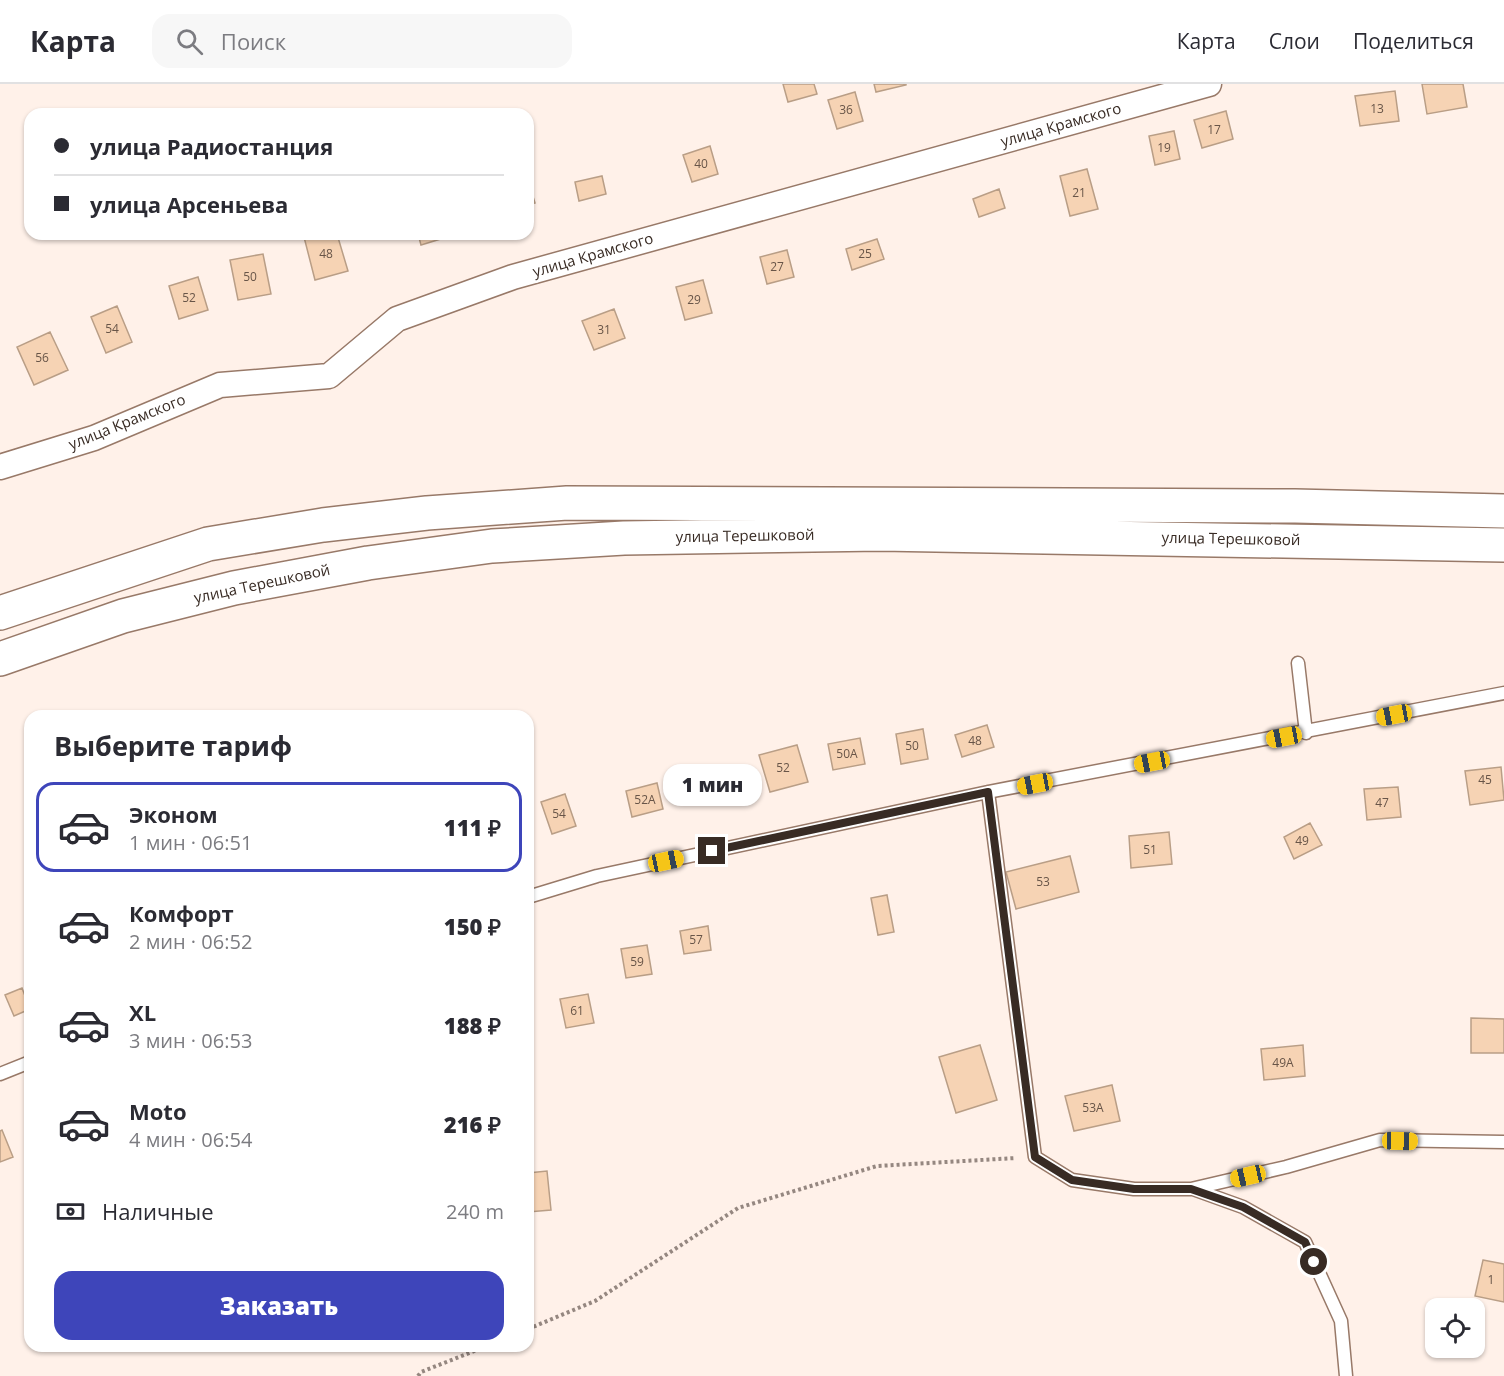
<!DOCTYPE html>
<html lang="ru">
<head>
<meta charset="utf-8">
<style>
  body { margin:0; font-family:"Open Sans",sans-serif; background:#f7f7f7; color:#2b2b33; height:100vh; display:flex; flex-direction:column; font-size:22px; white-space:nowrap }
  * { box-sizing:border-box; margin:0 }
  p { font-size:20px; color:#7c7c81 }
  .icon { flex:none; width:33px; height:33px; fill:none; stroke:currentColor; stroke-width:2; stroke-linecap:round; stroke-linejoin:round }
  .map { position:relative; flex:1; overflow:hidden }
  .panel { position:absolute; left:24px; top:626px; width:510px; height:642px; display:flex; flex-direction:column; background:#fff; border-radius:18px; box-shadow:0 2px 4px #0004 }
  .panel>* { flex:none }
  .hud { position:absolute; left:24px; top:24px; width:510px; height:132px; border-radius:18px; box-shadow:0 2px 4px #0004; display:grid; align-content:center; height:132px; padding:0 30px; background:#fff }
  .tools { position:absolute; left:1425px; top:1214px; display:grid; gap:12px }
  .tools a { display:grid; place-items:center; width:60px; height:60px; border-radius:12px; background:#fff; box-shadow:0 2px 4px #0004; font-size:30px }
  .end { position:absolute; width:27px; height:27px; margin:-14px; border:8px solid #382b24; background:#fff; box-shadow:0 0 0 3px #fff }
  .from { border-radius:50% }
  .bubble { position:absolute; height:42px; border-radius:18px; background:#fff; box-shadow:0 2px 4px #0004; font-size:20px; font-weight:800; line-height:42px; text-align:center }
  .car { position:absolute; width:18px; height:36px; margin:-18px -9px; border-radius:8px; box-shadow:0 0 4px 2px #0007; background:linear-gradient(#f5c518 24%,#345 0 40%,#f5c518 0 76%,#345 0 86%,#f5c518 0) }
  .hud b { display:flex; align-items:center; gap:21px; height:57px; font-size:22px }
  .hud b+b { border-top:2px solid #e1e1e2 }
  .hud i { width:15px; height:15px; background:#2b2b33 }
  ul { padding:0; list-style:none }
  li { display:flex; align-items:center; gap:18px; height:90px; margin:0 12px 9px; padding:0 18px; border:3px solid transparent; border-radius:18px }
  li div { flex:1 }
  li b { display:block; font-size:22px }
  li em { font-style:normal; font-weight:800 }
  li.selected { border-color:#3e45ba }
  li>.icon { width:54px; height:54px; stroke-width:1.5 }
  h2 { padding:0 30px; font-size:27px; line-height:72px }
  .pay { display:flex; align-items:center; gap:15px; height:66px; padding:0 30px; font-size:22px }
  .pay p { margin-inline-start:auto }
  .primary-button { display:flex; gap:12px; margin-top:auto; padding:12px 30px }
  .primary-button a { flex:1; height:69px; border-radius:18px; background:#3e45ba; color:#fff; font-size:24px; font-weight:800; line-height:69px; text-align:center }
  header { display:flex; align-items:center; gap:36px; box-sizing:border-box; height:84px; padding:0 30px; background:#fff; border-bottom:2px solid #e1e1e2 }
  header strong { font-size:28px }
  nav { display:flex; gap:33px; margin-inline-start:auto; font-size:21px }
  .search { width:420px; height:54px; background:#f7f7f7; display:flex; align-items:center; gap:15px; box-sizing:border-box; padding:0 21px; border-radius:18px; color:#7c7c81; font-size:22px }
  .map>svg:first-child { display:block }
  .building { fill:#f6d3b4; stroke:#b99e86; stroke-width:1.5 }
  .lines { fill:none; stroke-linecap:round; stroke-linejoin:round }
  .service-casing { stroke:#987968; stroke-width:15 }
  .minor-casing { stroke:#987968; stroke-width:27 }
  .primary-casing { stroke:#987968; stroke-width:36 }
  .path { stroke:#958780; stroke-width:4; stroke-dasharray:3 3; stroke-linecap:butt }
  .service { stroke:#fff; stroke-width:12 }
  .minor { stroke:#fff; stroke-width:24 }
  .primary { stroke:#fff; stroke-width:33 }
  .route { stroke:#382b24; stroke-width:8 }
  .labels { text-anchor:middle; stroke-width:5; stroke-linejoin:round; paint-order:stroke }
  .number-label { font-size:12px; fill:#685548 }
  .street-label { font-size:15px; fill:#382b24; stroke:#fff }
</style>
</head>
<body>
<header>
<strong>Карта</strong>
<div class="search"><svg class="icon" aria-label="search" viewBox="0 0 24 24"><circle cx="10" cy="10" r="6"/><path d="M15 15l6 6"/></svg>Поиск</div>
<nav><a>Карта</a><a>Слои</a><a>Поделиться</a></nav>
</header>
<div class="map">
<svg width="1504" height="1292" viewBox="0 0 1504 1292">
  <rect width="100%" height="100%" fill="#fff1e9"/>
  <path class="building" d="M783 0H814L817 10 788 18Z
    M874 0H906V1L876 8Z
    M1422 0H1463L1467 23 1427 30Z
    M1395 7 1399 37 1360 42 1355 12Z
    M855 8 863 37 837 45 828 16Z
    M1226 27 1233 55 1202 64 1194 36Z
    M1174 47 1180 75 1155 81 1149 52Z
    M710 62 718 90 692 98 683 71Z
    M1087 85 1098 125 1070 132 1060 92Z
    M602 92 606 110 579 117 575 98Z
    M999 105 1005 124 979 133 973 115Z
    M528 106H531L535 119 528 121Z
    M315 150H337L348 187 315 196 304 153Z
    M418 150H457L421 161Z
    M877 155 884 175 852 186 846 165Z
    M787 166 794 193 767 200 760 173Z
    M263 170 271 210 238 216 230 176Z
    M198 193 208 226 179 235 169 202Z
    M703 196 712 229 685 236 676 203Z
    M117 222 132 258 106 269 91 233Z
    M614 225 625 254 594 266 582 237Z
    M50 248 68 286 34 301 17 263Z
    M987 641 994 663 962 673 955 651Z
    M923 645 928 675 901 680 896 650Z
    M860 654 865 680 833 686 828 660Z
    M797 661 808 698 770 708 759 671Z
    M1501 683 1504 716 1470 721 1465 687Z
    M657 699 663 725 632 733 626 707Z
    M1398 703 1401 733 1367 736 1364 705Z
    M565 710 576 742 552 750 541 718Z
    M1310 739 1322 761 1294 775 1284 753Z
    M1169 748 1172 780 1131 784 1129 752Z
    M1070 772 1079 808 1016 825 1006 788Z
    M887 811 894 848 878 851 871 814Z
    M708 842 711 866 684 870 680 847Z
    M647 861 652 890 626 894 621 865Z
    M22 904 30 925 14 932 5 911Z
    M588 910 594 939 566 944 560 915Z
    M1471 934 1504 935V969H1471Z
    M980 961 997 1016 956 1029 939 973Z
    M1303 961 1305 992 1264 996 1261 965Z
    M1112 1001 1120 1037 1074 1047 1065 1012Z
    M2 1046 13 1073 0 1078V1047Z
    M547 1087 551 1126 528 1128V1089Z
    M1483 1176 1504 1180V1218L1475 1212Z"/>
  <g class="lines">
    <g class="service-casing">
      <path id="service" d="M1298 579 1306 649
        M988 708 1035 1073 1072 1096 1134 1105H1191L1286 1083 1380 1056 1504 1058
        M528 813 597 792 988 708 1504 609
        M0 990 30 978
        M1193 1105 1243 1123 1305 1158 1341 1237 1346 1292"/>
    </g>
    <g class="minor-casing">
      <path id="minor" d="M0 383 94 354 220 301 329 292 397 235 513 193 1209 0"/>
    </g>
    <g class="primary-casing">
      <path id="primary" d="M0 529 208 460 323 441 427 429 567 419 1295 422 1504 427
        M0 575 123 532 234 504 368 479 492 462 624 454 881 450 1504 461"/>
    </g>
    <path class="path" d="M528 1245 595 1217 738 1124 877 1082 1016 1074
      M418 1292 421 1288 487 1262"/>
    <use href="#service" class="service"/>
    <use href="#minor" class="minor"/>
    <use href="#primary" class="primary"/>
  </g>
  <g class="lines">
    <path class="route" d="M712 767 988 708 1035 1073 1072 1096 1134 1105H1191L1243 1123 1305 1158 1314 1178"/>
  </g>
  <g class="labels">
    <g class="number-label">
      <text x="1377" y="29">13</text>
      <text x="846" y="30">36</text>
      <text x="1214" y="50">17</text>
      <text x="1164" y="68">19</text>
      <text x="701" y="84">40</text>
      <text x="1079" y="113">21</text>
      <text x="326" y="174">48</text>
      <text x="865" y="174">25</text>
      <text x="777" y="187">27</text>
      <text x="250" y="197">50</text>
      <text x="189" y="218">52</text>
      <text x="694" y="220">29</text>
      <text x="112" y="249">54</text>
      <text x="604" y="250">31</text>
      <text x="42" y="278">56</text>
      <text x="975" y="661">48</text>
      <text x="912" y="666">50</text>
      <text x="847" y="674">50А</text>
      <text x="783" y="688">52</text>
      <text x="1485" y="700">45</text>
      <text x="645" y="720">52А</text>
      <text x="1382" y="723">47</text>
      <text x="559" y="734">54</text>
      <text x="1302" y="761">49</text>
      <text x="1150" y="770">51</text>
      <text x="1043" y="802">53</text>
      <text x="696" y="860">57</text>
      <text x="637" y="882">59</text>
      <text x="577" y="931">61</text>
      <text x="1283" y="983">49А</text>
      <text x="1093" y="1028">53А</text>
      <text x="1491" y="1200">1</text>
    </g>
    <g class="street-label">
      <text transform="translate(1061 41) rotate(-16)" y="5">улица Крамского</text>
      <text transform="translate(593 171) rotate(-16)" y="5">улица Крамского</text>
      <text transform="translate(127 338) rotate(-22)" y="5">улица Крамского</text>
      <text transform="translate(745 452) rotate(-1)" y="5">улица Терешковой</text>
      <text transform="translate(1231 455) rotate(1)" y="5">улица Терешковой</text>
      <text transform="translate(262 500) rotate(-12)" y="5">улица Терешковой</text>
    </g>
  </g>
</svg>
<div class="tools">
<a><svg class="icon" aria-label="locate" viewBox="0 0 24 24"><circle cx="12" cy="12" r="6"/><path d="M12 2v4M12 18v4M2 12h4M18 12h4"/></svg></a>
</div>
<i class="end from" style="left:1314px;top:1178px"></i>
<i class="end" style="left:712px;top:767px"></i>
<div class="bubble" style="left:663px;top:680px;width:99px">1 мин</div>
<i class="car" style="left:1394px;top:631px;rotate:259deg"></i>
<i class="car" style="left:1284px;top:653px;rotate:259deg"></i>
<i class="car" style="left:1152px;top:678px;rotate:259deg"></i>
<i class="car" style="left:1035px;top:700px;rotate:259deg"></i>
<i class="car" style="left:666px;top:777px;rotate:78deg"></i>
<i class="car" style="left:1400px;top:1057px;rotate:91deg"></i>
<i class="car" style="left:1248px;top:1092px;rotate:257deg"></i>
<div class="hud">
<b><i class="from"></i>улица Радиостанция</b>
<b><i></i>улица Арсеньева</b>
</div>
<section class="panel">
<h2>Выберите тариф</h2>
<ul>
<li class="selected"><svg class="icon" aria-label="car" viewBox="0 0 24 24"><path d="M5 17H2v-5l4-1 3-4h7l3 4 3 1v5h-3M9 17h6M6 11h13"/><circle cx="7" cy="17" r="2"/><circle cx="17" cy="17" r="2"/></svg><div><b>Эконом</b><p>1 мин · 06:51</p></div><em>111 ₽</em></li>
<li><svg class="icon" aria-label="car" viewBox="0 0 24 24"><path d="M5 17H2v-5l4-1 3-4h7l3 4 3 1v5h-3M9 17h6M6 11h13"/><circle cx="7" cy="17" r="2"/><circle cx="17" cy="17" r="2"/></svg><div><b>Комфорт</b><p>2 мин · 06:52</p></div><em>150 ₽</em></li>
<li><svg class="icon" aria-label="car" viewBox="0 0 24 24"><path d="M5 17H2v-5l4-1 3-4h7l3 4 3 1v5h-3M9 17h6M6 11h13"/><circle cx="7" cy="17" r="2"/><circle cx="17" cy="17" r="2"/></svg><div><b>XL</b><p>3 мин · 06:53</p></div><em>188 ₽</em></li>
<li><svg class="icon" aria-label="car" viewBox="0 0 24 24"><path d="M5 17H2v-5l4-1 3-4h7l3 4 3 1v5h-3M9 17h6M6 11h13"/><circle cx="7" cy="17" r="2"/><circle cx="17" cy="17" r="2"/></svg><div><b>Moto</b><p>4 мин · 06:54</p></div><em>216 ₽</em></li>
</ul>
<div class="pay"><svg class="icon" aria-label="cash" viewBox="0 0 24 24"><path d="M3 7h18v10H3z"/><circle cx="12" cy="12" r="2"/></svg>Наличные<p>240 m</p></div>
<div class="primary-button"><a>Заказать</a></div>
</section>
</div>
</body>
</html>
